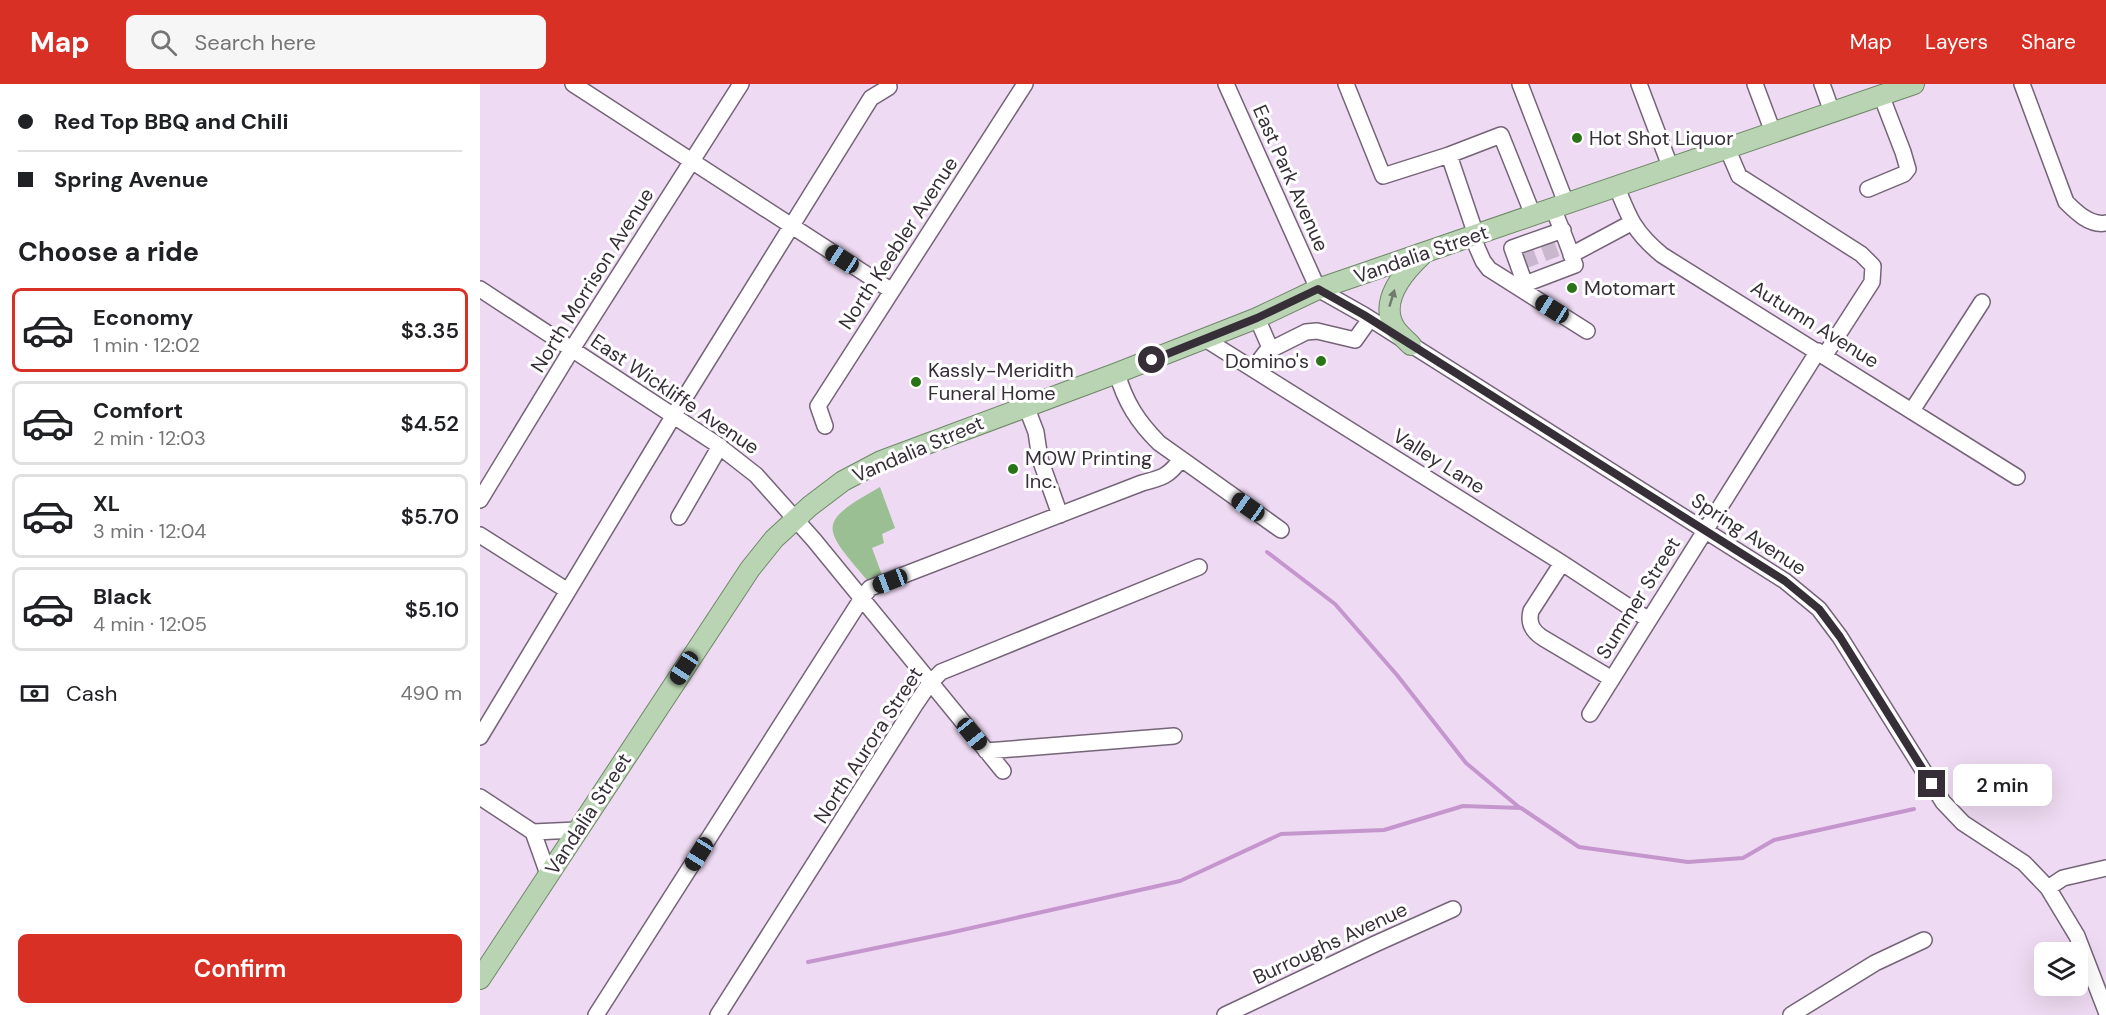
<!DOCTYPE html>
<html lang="en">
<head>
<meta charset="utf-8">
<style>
  body { margin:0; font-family:"DM Sans",sans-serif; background:#f6f6f6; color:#202124; height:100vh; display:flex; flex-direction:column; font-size:22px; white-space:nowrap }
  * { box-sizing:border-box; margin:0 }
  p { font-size:20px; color:#757577 }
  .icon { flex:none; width:33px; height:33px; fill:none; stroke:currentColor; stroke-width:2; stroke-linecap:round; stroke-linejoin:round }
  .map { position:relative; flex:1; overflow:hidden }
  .sheet { display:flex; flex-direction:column; background:#fff; width:480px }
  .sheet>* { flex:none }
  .top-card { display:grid; align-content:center; height:132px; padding:0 18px; background:#fff }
  .buttons { position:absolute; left:1554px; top:858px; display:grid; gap:12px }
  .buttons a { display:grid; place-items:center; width:54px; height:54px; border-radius:9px; background:#fff; box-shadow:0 6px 24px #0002; font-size:30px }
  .end { position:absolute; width:27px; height:27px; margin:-14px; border:8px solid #372f38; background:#fff; box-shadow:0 0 0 3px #fff }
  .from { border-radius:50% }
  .bubble { position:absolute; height:42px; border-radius:9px; background:#fff; box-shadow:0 6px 24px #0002; font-size:20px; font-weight:600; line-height:42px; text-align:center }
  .car { position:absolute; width:18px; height:36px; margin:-18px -9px; border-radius:8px; box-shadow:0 0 4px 2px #0007; background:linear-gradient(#222 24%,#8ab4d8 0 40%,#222 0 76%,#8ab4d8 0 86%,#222 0) }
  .top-card b { display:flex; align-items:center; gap:21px; height:57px; font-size:22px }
  .top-card b+b { border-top:2px solid #e0e0e0 }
  .top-card i { width:15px; height:15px; background:#202124 }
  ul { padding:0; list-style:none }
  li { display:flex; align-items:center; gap:18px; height:84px; margin:0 12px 9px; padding:0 6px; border:3px solid #e0e0e0; border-radius:9px }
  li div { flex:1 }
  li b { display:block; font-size:22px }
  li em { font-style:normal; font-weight:600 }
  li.active { border-color:#d93025 }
  li>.icon { width:54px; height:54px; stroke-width:1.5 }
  h2 { padding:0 18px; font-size:27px; line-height:72px }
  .pay { display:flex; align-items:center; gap:15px; height:66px; padding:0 18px; font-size:22px }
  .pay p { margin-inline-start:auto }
  .primary-button { display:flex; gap:12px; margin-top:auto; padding:12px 18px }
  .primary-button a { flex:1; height:69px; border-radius:9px; background:#d93025; color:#fff; font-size:24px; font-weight:600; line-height:69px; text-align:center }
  header { display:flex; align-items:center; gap:36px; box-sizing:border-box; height:84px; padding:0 30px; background:#d93025; color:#fff }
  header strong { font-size:28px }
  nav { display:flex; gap:33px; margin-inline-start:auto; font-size:21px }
  .search { width:420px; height:54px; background:#f6f6f6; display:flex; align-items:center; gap:15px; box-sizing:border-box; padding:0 21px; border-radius:9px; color:#757577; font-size:22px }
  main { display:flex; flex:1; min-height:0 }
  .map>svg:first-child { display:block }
  .grass { fill:#9abf92 }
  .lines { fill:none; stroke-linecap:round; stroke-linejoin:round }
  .stream { stroke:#c596ce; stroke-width:4 }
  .minor-tunnel { stroke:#c9b8cd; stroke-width:15; stroke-dasharray:15 8; stroke-linecap:butt }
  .minor-casing { stroke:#756478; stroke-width:18 }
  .major-casing { stroke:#6e8867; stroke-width:22 }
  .minor { stroke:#fff; stroke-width:15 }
  .major { stroke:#b9d4b3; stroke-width:20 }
  .oneway { fill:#72796f }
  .route { stroke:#372f38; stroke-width:8 }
  .poi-dot { fill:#2a7418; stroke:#fff; stroke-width:2 }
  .labels { text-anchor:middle; stroke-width:6; stroke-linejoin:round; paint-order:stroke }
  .poi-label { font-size:20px; fill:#372f38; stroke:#fff; text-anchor:start }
  .street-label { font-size:20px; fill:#372f38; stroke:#fff }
</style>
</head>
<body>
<header>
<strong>Map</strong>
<div class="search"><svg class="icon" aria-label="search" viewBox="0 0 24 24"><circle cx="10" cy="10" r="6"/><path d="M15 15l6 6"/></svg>Search here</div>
<nav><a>Map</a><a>Layers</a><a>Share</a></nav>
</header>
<main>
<section class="sheet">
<div class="top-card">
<b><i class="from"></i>Red Top BBQ and Chili</b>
<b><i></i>Spring Avenue</b>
</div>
<h2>Choose a ride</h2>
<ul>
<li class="active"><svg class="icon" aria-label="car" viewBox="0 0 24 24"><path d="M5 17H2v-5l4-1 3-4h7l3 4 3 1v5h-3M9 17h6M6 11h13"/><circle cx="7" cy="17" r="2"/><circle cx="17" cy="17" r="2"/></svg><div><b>Economy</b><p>1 min · 12:02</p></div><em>$3.35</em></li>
<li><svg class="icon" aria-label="car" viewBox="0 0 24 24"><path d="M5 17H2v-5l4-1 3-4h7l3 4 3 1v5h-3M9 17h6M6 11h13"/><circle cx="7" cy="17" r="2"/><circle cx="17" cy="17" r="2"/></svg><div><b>Comfort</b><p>2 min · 12:03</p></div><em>$4.52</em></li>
<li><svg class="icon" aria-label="car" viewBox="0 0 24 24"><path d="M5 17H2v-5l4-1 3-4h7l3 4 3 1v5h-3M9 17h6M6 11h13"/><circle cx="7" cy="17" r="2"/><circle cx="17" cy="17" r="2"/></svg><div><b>XL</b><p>3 min · 12:04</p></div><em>$5.70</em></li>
<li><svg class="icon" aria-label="car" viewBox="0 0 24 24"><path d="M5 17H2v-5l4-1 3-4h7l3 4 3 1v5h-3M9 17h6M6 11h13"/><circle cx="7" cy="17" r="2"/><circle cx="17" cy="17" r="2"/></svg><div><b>Black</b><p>4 min · 12:05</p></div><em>$5.10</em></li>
</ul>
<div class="pay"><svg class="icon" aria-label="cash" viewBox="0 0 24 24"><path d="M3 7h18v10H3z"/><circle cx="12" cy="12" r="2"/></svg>Cash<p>490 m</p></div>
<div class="primary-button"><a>Confirm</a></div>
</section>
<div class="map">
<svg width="1626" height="931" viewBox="0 0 1626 931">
  <rect width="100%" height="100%" fill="#eedaf2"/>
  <path class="grass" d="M400 403 415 444 402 450 404 459 392 464 402 491 387 496C342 443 336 439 400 403Z"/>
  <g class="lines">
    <path class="stream" d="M787 468 855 520 917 591 986 679 1040 724
      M328 878 469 849 700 797 801 750 904 746 983 722 1041 724 1099 763 1208 778 1263 774 1294 756 1434 725"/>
    <path class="minor-tunnel" d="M1042 178 1077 165"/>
    <g class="minor-casing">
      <path id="minor" d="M93 0 412 207
        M746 0 838 205 884 231 1305 497 1339 525 1360 553 1463 718 1483 739 1544 779 1568 804 1597 852 1626 927
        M866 0 903 92 969 71 996 151
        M1040 0 1086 119
        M1159 0 1190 82
        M1275 0 1293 48
        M1342 0 1352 28
        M1542 0 1586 118C1596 128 1610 142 1626 139
        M1247 64 1259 92 1381 170 1393 182 1392 198 1345 271
        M969 71 1021 51 1053 131
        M1136 101C1149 134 1154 148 1182 171L1537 393
        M1388 105 1424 90 1428 85 1423 68 1401 11
        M1072 123C1081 142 1088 161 1095 181L1045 200 1032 164 1083 146
        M992 152 1003 177 1009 185 1107 247
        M1091 171 1151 139
        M0 205 235 359 276 391 334 456 523 687
        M777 234 791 266
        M725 255 1082 479 1169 536
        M773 285 786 268 826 248 837 247 875 256 890 235
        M637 289C645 318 658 338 679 359L801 446
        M546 322 556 348 560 375 580 431
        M1433 325 1502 218
        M345 342 338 322 545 0
        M0 416 92 265 261 0
        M199 433 240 362
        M0 451 88 507
        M1082 479 1051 527C1048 539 1052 547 1063 554L1132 595
        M1110 630 1338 267
        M0 653 194 331 391 14 409 3
        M506 667 694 652
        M0 713 53 748
        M53 748 68 790
        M53 748 97 746
        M1568 804 1583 794 1626 784
        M116 931 382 514 390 504 662 399C682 394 689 392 701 375
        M238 931 435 621 450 599 461 588 719 483
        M745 931 895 860 973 825
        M1311 931 1395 879 1444 856"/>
    </g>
    <g class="major-casing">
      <path id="major" d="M931 261C926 256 919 250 915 244 898 217 924 188 942 171
        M0 895 270 485 294 455 330 422 363 397 401 377 637 289 777 234 838 205 1434 0"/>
    </g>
    <use href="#minor" class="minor"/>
    <use href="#major" class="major"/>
  </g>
  <defs><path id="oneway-solid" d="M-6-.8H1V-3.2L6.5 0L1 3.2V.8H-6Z" transform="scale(1.5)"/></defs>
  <use class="oneway" href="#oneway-solid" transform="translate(912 214) rotate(-73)"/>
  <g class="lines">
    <path class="route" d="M672 276 777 234 838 205 884 231 1305 497 1339 525 1360 553 1452 700"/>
  </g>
  <g class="poi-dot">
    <circle cx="1097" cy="54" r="6"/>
    <circle cx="1092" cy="204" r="6"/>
    <circle cx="841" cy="277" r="6"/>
    <circle cx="436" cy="298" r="6"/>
    <circle cx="533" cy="385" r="6"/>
  </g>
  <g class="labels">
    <g class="poi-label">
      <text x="1109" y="61">Hot Shot Liquor</text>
      <text x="1104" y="211">Motomart</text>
      <text x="829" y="284" text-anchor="end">Domino's</text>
      <text x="448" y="293">Kassly-Meridith<tspan x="448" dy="23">Funeral Home</tspan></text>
      <text x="545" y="381">MOW Printing<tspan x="545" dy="23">Inc.</tspan></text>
    </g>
    <g class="street-label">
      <text transform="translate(811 94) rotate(66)" y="7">East Park Avenue</text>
      <text transform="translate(418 159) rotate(-57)" y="7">North Keebler Avenue</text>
      <text transform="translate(941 170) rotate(-19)" y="7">Vandalia Street</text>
      <text transform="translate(112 196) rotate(-58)" y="7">North Morrison Avenue</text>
      <text transform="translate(1335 240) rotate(32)" y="7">Autumn Avenue</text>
      <text transform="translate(195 310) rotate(34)" y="7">East Wickliffe Avenue</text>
      <text transform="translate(438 365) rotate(-23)" y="7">Vandalia Street</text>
      <text transform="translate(959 377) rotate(32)" y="7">Valley Lane</text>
      <text transform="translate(1269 450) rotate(33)" y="7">Spring Avenue</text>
      <text transform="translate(1158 514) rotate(-58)" y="7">Summer Street</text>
      <text transform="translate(388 661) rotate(-57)" y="7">North Aurora Street</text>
      <text transform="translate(108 730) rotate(-57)" y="7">Vandalia Street</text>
      <text transform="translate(850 859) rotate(-25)" y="7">Burroughs Avenue</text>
    </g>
  </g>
</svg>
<div class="buttons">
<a><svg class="icon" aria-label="layers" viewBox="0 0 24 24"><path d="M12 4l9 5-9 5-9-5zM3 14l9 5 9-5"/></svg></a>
</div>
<i class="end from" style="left:672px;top:276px"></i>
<i class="end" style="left:1452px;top:700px"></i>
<div class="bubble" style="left:1473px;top:680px;width:99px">2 min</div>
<i class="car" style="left:362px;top:175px;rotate:303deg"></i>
<i class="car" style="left:1072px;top:225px;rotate:302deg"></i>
<i class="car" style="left:768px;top:423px;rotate:305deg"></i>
<i class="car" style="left:410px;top:497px;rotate:249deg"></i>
<i class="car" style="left:204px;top:584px;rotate:213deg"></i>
<i class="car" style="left:492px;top:650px;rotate:141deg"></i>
<i class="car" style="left:219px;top:770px;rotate:212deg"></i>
</div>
</main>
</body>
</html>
